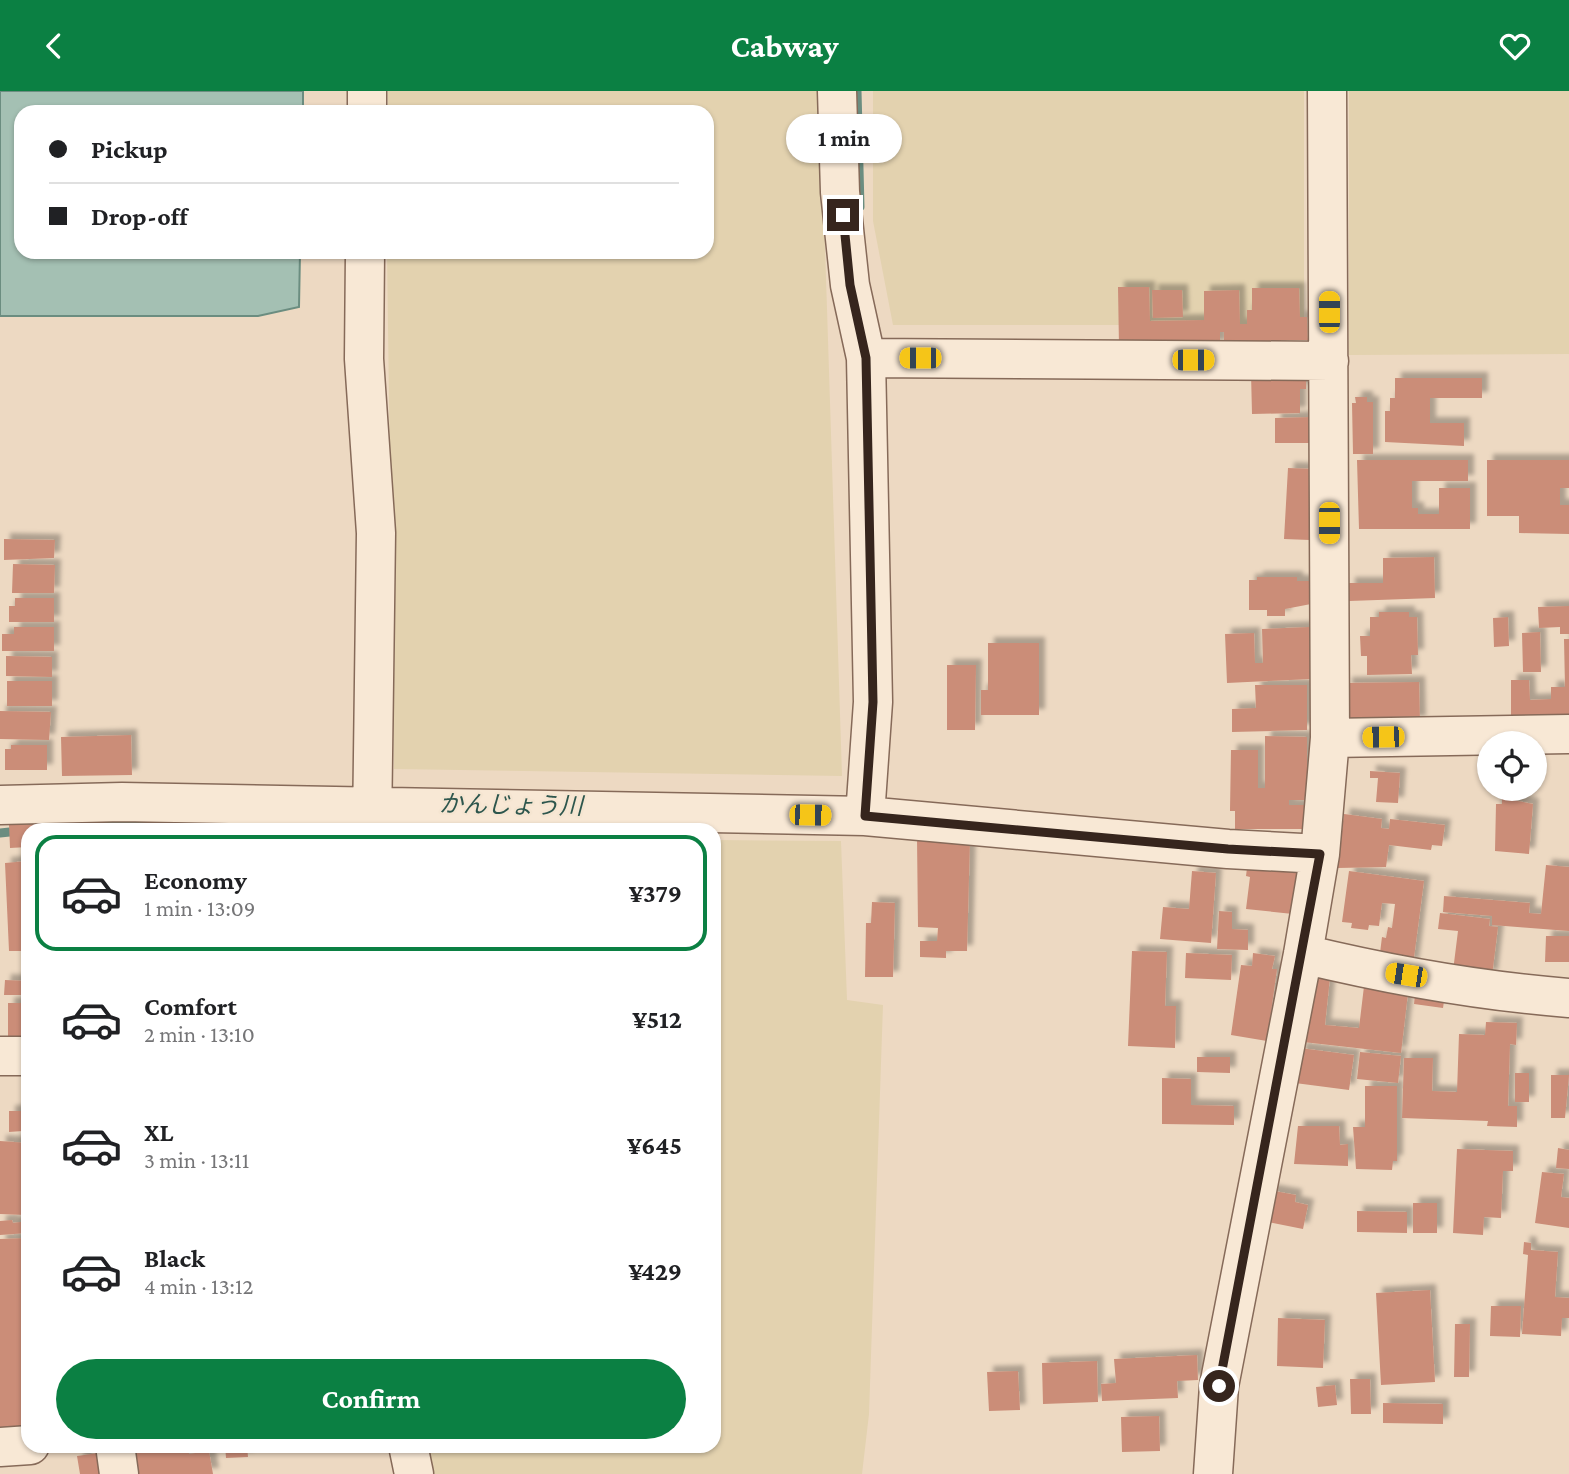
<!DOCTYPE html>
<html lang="en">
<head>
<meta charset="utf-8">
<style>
  body { margin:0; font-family:"Crimson Pro","Noto Sans JP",serif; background:#f6f6f6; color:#202124; height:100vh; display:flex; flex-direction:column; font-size:26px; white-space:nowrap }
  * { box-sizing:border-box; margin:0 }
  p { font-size:23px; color:#757577 }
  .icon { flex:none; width:38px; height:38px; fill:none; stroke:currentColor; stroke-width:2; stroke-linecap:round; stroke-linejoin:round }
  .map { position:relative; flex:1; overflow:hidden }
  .sheet { position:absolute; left:21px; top:732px; width:700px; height:630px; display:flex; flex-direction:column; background:#fff; border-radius:21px; box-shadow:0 2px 5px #0004 }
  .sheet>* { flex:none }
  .guide { position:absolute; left:14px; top:14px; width:700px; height:154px; border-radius:21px; box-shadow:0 2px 5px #0004; display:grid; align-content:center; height:154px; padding:0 35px; background:#fff }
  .controls { position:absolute; left:1477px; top:640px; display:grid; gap:14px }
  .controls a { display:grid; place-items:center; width:70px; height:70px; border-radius:50%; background:#fff; box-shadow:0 2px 5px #0004; font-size:35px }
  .end { position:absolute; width:32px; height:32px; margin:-16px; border:9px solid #36251d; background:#fff; box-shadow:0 0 0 4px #fff }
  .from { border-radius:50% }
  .bubble { position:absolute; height:49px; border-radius:24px; background:#fff; box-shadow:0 2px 5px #0004; font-size:23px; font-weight:700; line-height:49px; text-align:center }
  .car { position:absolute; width:21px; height:42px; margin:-21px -10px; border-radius:9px; box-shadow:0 0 5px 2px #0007; background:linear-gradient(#f5c518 24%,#345 0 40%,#f5c518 0 76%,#345 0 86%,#f5c518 0) }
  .guide b { display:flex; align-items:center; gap:24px; height:66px; font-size:26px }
  .guide b+b { border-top:2px solid #e0e0e0 }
  .guide i { width:18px; height:18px; background:#202124 }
  ul { padding:12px 0 0; list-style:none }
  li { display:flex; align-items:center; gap:21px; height:116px; margin:0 14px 10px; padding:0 21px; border:4px solid transparent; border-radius:21px }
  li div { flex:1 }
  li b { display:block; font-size:26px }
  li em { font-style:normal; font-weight:700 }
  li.on { border-color:#0b8043 }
  li>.icon { width:63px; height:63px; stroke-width:1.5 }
  .action { display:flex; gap:14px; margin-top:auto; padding:14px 35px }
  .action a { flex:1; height:80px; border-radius:42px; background:#0b8043; color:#fff; font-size:28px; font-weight:700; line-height:80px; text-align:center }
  header { display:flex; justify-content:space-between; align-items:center; height:91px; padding:0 35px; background:#0b8043; color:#fff; font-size:32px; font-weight:700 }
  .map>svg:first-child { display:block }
  .farmland { fill:#e3d2af }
  .water { fill:#a4c0b3; stroke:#6b8d80; stroke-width:2 }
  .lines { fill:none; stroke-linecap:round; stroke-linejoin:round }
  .stream { stroke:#6b8d80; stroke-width:9 }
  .building { fill:#cb8d78; filter:url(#shadow) }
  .minor-casing { stroke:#866a59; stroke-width:41 }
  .minor { stroke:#f8e8d5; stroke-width:38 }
  .route { stroke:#36251d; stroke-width:9 }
  .labels { text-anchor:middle; stroke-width:5; stroke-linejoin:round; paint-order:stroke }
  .water-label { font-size:24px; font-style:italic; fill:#2d564d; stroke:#f5e5d1 }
</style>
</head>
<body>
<header><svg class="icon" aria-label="back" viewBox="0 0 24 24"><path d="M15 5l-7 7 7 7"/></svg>Cabway<svg class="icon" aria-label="heart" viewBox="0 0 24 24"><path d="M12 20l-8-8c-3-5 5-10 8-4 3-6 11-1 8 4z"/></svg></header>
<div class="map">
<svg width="1569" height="1383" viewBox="0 0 1569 1383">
  <defs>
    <filter id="shadow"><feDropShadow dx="6" dy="-6" stdDeviation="2" flood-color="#0004"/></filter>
  </defs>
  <rect width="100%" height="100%" fill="#edd9c2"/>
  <path class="farmland" d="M388 0H820L842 685 394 678 387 161H707V21H388Z
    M873 0H1304V234H893L873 130Z
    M1349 0H1569V263L1349 264Z
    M714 749 841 750 847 909 883 914 869 1323 862 1383H431L424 1355 714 1354Z"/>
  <path class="water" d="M0 0H303V21H21V161H300L299 216 258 225H0Z"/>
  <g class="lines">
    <path class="stream" d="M857 0 860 116
      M31 738 90 732H204
      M0 742 19 740"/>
  </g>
  <path class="building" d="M1118 196H1149L1150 230 1204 229V200L1239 199 1240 233H1247V219H1252V197H1299L1300 226H1307L1308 249H1281V255H1224V241H1220V255L1119 256Z
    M1152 199H1182L1183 226 1153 227Z
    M1251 282 1306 286V298H1300V322L1252 323Z
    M1395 287H1482V307H1430V332H1464V355L1385 351V320H1390V307H1395Z
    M1355 306H1367V311H1373V363H1353L1352 312H1356Z
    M1313 326V352H1275V327Z
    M1357 369H1468V390H1412V417H1418V423H1439V397H1470V438H1359Z
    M1487 369H1569V397H1560V414H1569V443L1519 442V425H1487Z
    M1288 377 1314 378 1310 449 1284 448Z
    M4 448 55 449 54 467 4 469Z
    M1434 466 1435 507 1349 510V492H1383V467Z
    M13 473 55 474 54 502H12Z
    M1257 486H1297V490H1311V513L1285 518V525H1267V519H1249V489H1257Z
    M15 507H54V531H9V515H15Z
    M1569 515V543H1560V536L1539 537 1538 516Z
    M1379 521H1409V526H1417L1418 564H1411L1412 583 1367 584V565H1361L1360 545H1370V526H1379Z
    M1508 526 1509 555 1494 556 1493 527Z
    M14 536H54V560H2V543H14Z
    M1309 536 1311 588 1227 592 1225 543 1254 542 1255 572H1263L1262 538Z
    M1540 541 1541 581H1523L1522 542Z
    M1564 548H1569V627L1511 628V589H1529L1530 609 1551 608V596H1565Z
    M988 552H1039V624H981V599H988Z
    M6 565 52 566V586L6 585Z
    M947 574H976L975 639H947Z
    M7 590H52V615H7Z
    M1419 591 1420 631 1347 633 1346 592Z
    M1255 594H1307V639L1232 641V618L1256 617Z
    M0 620 51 621 49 649 0 648Z
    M131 644 132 684 62 685 61 646Z
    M1265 645 1307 646V709H1289V714H1306V738H1235V720H1230L1231 659H1258V697H1265Z
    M11 654H47V679H5V658H11Z
    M1370 680 1400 682 1398 712 1376 711 1378 687H1370Z
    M1502 707 1533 713 1529 763 1495 760 1496 713H1502Z
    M1344 723 1382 728 1381 737 1389 738 1390 728 1445 734 1442 755 1432 754 1431 759 1389 754 1386 776 1337 777Z
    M64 732V738H28V756L10 757 9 734Z
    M140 733 263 735V738H140Z
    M917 747 970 748 967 860H946V867L920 866V850H937L938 837 918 836Z
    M1248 769 1298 774 1293 823 1246 818 1250 786 1246 785Z
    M28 770V868H23L22 860H9L5 772Z
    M1546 774 1569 776V840L1492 834V825L1443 821 1444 805 1530 812 1529 822 1541 823Z
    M1192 780 1216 782 1211 852 1160 848 1163 816 1189 818Z
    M1349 780 1424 790 1413 874 1379 870 1382 846 1386 847 1388 836 1392 837 1395 813 1382 812 1379 835 1369 834 1368 839 1351 837 1352 832 1342 831Z
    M872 811 895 812 893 886H865L866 832H871Z
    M1219 820 1232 821V838L1248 839V859L1217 858Z
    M1440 822 1490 828 1489 835 1498 836 1492 885 1453 880 1458 840 1438 838Z
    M1546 845H1569V871H1545Z
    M1132 860 1167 861 1165 915H1176L1175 957 1128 955Z
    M1186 862 1232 864 1231 889 1185 887Z
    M1253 862 1275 865 1272 878H1277L1267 950 1231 944 1241 874 1252 875Z
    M1307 883 1330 886 1325 934 1359 937 1365 887 1446 897 1443 917 1414 913 1415 903 1408 902 1401 962 1294 950Z
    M5 889 28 890V904H4Z
    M8 912H28V956H8Z
    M1486 931 1517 932 1516 954 1510 953 1508 1015H1517V1036L1487 1035 1488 1030 1402 1027 1404 967H1433L1432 1000 1457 1001 1459 943 1485 944Z
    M1300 957 1354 964 1349 999 1295 992Z
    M1360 961 1401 965 1398 992 1357 988Z
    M1197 966H1230V982L1197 981Z
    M1515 982H1529V1011H1515Z
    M1551 984H1569L1565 1027H1551Z
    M1162 987 1191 988V1014L1234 1015V1034L1162 1033Z
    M1365 995H1397V1070H1393L1392 1079 1356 1078 1353 1036H1365Z
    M9 1020H22L23 1040 9 1041Z
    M1298 1035H1339L1340 1054 1348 1053V1075L1294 1073Z
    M0 1050 28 1052 25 1124 0 1123Z
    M1558 1057 1569 1059V1078L1556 1077Z
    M1457 1058 1513 1060V1080H1503L1501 1127 1484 1126 1483 1144 1453 1142Z
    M1542 1081 1564 1083 1561 1106 1569 1107V1137L1535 1132Z
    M1269 1099 1296 1104 1295 1111 1308 1114 1303 1138 1263 1130Z
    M1413 1112H1437V1142H1413Z
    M1357 1120 1407 1121V1142L1357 1141Z
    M12 1129 13 1132 28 1130V1142L0 1144V1130Z
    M28 1147V1342L0 1343V1148Z
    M1524 1151 1531 1152V1159L1558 1161 1555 1206 1569 1207V1227H1562L1561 1245 1522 1243 1528 1164 1523 1163Z
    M1430 1199 1435 1291 1381 1294 1376 1202Z
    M1491 1215H1521L1520 1246 1490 1245Z
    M1278 1227 1325 1229 1323 1277 1277 1275Z
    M1455 1233H1470L1469 1286H1454Z
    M1197 1264 1198 1289 1177 1290 1178 1307 1102 1310 1101 1293 1116 1292 1114 1268Z
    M1097 1270 1098 1311 1043 1313 1042 1272Z
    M1018 1280 1020 1319 989 1320 987 1281Z
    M1350 1288H1370L1371 1323H1351Z
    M1335 1294 1337 1314 1318 1316 1316 1296Z
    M1383 1312 1443 1313V1333L1383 1332Z
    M1159 1325 1160 1360 1122 1361 1121 1326Z
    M159 1354 160 1362 188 1357 189 1363 209 1360 213 1383H130L126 1359Z
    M225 1354H247L248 1366 226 1367Z
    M106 1361 109 1383H80L77 1365Z"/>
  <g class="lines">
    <g class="minor-casing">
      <path id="minor" d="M367 0V21
        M837 0 840 101 850 194 866 267 873 611 865 725
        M365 161 364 268 376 442 372 738
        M866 267 1329 270
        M1330 647 1569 643
        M0 714 122 711 865 725 1228 758 1320 763
        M1303 863C1390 884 1480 900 1569 907
        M0 965H28
        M115 1354 119 1383
        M408 1354 414 1383
        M0 1356 30 1354
        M1213 1383 1219 1295 1303 863 1320 763 1330 647 1327 0"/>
    </g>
    <use href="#minor" class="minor"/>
  </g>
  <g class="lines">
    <path class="route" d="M843 124 850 194 866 267 873 611 865 725 1228 758 1320 763 1219 1295"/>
  </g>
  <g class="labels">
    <g class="water-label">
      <text transform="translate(511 714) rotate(1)" y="8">かんじょう川</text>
    </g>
  </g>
</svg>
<div class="controls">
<a><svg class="icon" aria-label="locate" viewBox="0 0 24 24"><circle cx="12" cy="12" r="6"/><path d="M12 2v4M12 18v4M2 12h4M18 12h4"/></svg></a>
</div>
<i class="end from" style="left:1219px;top:1295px"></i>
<i class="end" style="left:843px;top:124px"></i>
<div class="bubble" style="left:786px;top:23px;width:116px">1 min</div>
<i class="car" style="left:1329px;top:221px;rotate:0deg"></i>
<i class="car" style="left:920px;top:267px;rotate:270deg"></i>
<i class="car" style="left:1193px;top:269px;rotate:90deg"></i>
<i class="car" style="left:1329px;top:432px;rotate:180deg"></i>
<i class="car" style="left:1383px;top:646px;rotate:269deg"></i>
<i class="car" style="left:810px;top:724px;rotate:91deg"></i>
<i class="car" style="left:1406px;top:884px;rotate:279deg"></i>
<div class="guide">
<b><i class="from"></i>Pickup</b>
<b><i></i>Drop-off</b>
</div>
<section class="sheet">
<ul>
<li class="on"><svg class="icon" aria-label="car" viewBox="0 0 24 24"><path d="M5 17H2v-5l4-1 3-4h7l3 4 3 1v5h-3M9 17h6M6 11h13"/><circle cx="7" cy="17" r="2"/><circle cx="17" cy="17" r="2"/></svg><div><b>Economy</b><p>1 min · 13:09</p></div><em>¥379</em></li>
<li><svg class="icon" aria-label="car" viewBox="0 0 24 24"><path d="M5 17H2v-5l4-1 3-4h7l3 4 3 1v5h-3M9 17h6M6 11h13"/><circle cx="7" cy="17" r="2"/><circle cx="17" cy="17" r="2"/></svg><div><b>Comfort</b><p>2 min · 13:10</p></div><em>¥512</em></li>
<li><svg class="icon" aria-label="car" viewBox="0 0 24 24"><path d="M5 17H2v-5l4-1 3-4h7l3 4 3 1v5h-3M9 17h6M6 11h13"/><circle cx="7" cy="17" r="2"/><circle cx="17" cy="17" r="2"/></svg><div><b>XL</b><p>3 min · 13:11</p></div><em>¥645</em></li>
<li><svg class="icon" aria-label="car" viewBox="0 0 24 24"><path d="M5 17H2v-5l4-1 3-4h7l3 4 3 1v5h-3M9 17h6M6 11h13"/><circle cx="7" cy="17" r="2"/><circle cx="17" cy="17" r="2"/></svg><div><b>Black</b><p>4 min · 13:12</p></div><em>¥429</em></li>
</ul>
<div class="action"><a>Confirm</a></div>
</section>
</div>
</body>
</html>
